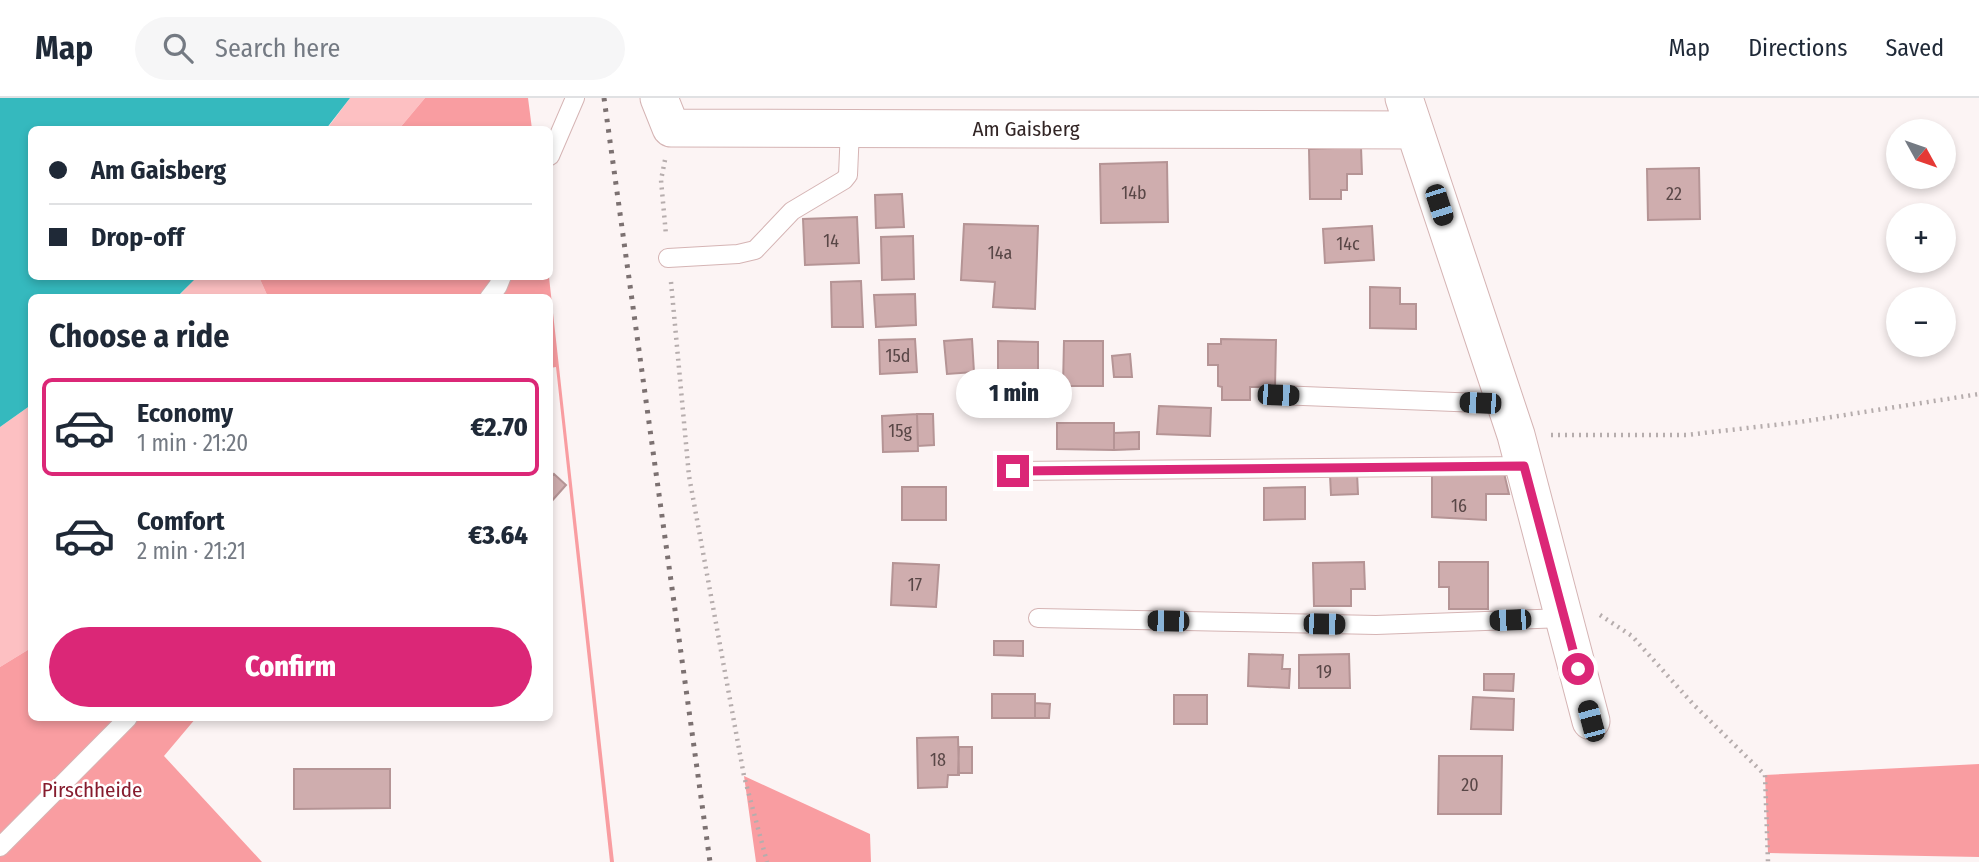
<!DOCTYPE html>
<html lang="en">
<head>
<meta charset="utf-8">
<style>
  body { margin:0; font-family:"Fira Sans Condensed",sans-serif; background:#f6f6f7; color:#1f2937; height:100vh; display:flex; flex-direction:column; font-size:26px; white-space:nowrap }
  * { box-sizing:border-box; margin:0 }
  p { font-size:23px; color:#747a83 }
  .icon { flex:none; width:38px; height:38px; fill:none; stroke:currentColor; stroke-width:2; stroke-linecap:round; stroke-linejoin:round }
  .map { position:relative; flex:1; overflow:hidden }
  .details { position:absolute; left:28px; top:196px; width:525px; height:427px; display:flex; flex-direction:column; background:#fff; border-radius:10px; box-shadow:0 4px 10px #0003 }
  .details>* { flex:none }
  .guide { position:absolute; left:28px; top:28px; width:525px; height:154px; border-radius:10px; box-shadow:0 4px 10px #0003; display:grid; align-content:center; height:154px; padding:0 21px; background:#fff }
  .needle { width:46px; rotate:130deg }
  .fabs { position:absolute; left:1886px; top:21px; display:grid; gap:14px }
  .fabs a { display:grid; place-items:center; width:70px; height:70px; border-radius:50%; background:#fff; box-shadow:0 4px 10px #0003; font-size:35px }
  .end { position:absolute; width:32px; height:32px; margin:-16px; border:9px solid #db2777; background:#fff; box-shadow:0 0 0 4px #fff }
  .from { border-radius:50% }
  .bubble { position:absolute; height:49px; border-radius:24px; background:#fff; box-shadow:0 4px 10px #0003; font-size:23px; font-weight:800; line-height:49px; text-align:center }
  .car { position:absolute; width:21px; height:42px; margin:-21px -10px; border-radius:9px; box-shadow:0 0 5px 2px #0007; background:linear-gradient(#222 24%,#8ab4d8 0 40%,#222 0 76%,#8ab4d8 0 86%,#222 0) }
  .guide b { display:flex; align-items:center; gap:24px; height:66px; font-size:26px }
  .guide b+b { border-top:2px solid #e0e1e3 }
  .guide i { width:18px; height:18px; background:#1f2937 }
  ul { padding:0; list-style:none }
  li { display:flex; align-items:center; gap:21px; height:98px; margin:0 14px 10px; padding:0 7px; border:4px solid transparent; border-radius:10px }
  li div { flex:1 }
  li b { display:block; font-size:26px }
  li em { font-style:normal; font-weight:800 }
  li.active { border-color:#db2777 }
  li>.icon { width:63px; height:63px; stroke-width:1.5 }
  h2 { padding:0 21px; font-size:32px; line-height:84px }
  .button { display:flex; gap:14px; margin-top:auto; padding:14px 21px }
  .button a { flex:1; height:80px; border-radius:42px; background:#db2777; color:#fff; font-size:28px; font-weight:800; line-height:80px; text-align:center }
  header { display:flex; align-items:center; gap:42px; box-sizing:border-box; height:98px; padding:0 35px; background:#fff; border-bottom:2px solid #e0e1e3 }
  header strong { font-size:33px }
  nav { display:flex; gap:38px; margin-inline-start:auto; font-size:24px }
  .search { width:490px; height:63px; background:#f6f6f7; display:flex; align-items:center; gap:18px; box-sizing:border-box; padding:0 24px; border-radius:38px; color:#747a83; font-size:26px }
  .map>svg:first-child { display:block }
  .green { fill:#fdc0c2 }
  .forest { fill:#f99da1 }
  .water { fill:#35b9be }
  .building { fill:#cfadae; stroke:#b59495; stroke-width:2 }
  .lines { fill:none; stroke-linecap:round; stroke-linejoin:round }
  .service-casing { stroke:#d5b4b4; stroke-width:20 }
  .minor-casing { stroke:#d5b4b4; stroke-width:39 }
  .path { stroke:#b6adad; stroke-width:4.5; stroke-dasharray:2 5; stroke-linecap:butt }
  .service { stroke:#fff; stroke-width:18 }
  .minor { stroke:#fff; stroke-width:37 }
  .rail { stroke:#7c7171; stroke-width:5; stroke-dasharray:3.5 7; stroke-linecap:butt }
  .route { stroke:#db2777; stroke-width:9 }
  .labels { text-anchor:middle; stroke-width:5; stroke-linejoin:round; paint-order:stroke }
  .number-label { font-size:18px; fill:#594747 }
  .street-label { font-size:21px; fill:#322525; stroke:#fff }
  .park-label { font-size:21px; fill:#861c2e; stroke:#fff }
</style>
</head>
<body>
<header>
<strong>Map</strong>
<div class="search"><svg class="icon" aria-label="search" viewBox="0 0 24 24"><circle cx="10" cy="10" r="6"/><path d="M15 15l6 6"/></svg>Search here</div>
<nav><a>Map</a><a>Directions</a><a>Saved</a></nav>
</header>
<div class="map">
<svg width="1979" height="764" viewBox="0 0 1979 764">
  <rect width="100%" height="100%" fill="#fcf4f4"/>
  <path class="green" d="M350 0H425L399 31 326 32Z
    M197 178 259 179 268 199 177 200Z
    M31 307V550L0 569V329Z"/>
  <path class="forest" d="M425 0H528L532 31H399Z
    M259 179H549L614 764H610L556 269 550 270V200L268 199Z
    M31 550 32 620H196L164 658 262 764H0V569Z
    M1979 666V759L1768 755 1765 677Z
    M744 678 870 736 871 764H756Z"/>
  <path class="water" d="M0 0H350L326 31 32 32V178L197 179 177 199 32 200 31 307 0 329Z"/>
  <path class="building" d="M1361 49 1362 76H1347V92H1341V101H1310L1309 51Z
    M1167 64 1168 124 1101 125 1100 66Z
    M1699 70 1700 121 1648 122 1647 71Z
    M902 96 904 129 876 130 875 97Z
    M857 119 859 165 805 167 803 121Z
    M964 126 1038 128 1035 211 993 209 995 184 961 182Z
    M1372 128 1374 162 1325 165 1323 131Z
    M913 138 914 181 882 182 881 139Z
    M861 183 863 229H832L831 184Z
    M1370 189 1400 190V206H1416V231L1370 230Z
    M915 196 916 227 876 229 874 197Z
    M915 241 917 274 880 276 879 242Z
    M972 241 974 274 947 276 944 243Z
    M1221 241 1276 242 1275 289H1250V302H1222V289L1218 288V267H1208V246H1221Z
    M998 243 1038 244V288H998Z
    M1064 243H1103V288H1063Z
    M1130 256 1132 279H1114L1112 258Z
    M1159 308 1211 310 1210 338 1157 336Z
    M917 316H933L934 347 918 348Z
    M917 316 918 353 883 354 882 318Z
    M1057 325H1114V352L1057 351Z
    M1139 334V351L1114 352V335Z
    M1357 375 1358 396 1331 397 1330 377Z
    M1504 375 1509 396H1486V422L1432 419V376Z
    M554 376 566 387 550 405V380Z
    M902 389H946V422H902Z
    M1305 389V421L1264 422V390Z
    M1364 464 1365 491H1351V508H1314L1313 465Z
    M1439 464H1488V511H1449V489H1439Z
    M893 465 939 467 936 509 891 507Z
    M994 543H1023V558L994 557Z
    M1249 556 1283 557 1282 571H1290L1289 590 1248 588Z
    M1349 556 1350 590H1299V557Z
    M1484 576H1514L1513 593 1484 592Z
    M992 596H1035V620H992Z
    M1174 597H1207V626H1174Z
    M1473 599 1514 601 1513 632 1471 631Z
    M1035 605 1050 606 1049 620H1035Z
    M958 639 959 677H948L947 689 918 690 917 640Z
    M959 649H972V675H958Z
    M1439 658H1502L1501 716H1438Z
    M294 671H390V710L294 711Z"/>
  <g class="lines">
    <g class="service-casing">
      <path id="service" d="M550 58 575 0
        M668 160 738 156 755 152 792 113 844 82 848 77 850 31
        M489 200 498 188 502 178
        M1278 297 1505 306
        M1013 373 1523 368
        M1038 520 1376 527 1564 520
        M0 749 128 620"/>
    </g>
    <g class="minor-casing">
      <path id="minor" d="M659 0 671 30 1414 32
        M1404 0 1516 337 1591 623"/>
    </g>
    <path class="path" d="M665 62 661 82 666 137
      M671 184 689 378 744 678 767 764
      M1551 337H1686L1800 324 1979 296
      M1600 517 1632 538 1693 606 1765 677 1768 764"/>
    <use href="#service" class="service"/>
    <use href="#minor" class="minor"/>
    <path class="rail" d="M604 0 710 764"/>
  </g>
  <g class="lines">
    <path class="route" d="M1013 373 1524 368 1578 571"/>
  </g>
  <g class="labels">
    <g class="number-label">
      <text x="1134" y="101">14b</text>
      <text x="1674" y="102">22</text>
      <text x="831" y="149">14</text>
      <text x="1348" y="152">14c</text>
      <text x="1000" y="161">14a</text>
      <text x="898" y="264">15d</text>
      <text x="900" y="339">15g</text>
      <text x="1459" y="414">16</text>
      <text x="915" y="493">17</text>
      <text x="1324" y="580">19</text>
      <text x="938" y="668">18</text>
      <text x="1470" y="693">20</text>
    </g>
    <g class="street-label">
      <text x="1026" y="38">Am Gaisberg</text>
    </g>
    <g class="park-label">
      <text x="92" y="699">Pirschheide</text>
    </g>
  </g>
</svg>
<div class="fabs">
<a><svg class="needle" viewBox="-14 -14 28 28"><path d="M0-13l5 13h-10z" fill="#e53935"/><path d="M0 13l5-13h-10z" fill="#747a83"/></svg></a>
<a>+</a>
<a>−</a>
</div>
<i class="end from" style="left:1578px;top:571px"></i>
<i class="end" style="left:1013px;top:373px"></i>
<div class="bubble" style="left:956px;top:271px;width:116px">1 min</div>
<i class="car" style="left:1439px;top:107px;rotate:162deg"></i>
<i class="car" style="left:1278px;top:297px;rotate:92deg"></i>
<i class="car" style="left:1480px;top:305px;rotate:272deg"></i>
<i class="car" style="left:1510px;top:522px;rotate:268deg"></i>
<i class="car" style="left:1168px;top:523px;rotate:271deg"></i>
<i class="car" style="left:1324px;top:526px;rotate:91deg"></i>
<i class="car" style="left:1591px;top:623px;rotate:345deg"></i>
<div class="guide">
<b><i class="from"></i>Am Gaisberg</b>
<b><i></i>Drop-off</b>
</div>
<section class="details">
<h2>Choose a ride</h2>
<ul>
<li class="active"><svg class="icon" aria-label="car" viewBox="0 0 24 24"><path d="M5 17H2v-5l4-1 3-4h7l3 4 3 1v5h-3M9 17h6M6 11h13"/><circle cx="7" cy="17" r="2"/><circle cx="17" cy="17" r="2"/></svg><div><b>Economy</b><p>1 min · 21:20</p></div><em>€2.70</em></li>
<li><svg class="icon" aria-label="car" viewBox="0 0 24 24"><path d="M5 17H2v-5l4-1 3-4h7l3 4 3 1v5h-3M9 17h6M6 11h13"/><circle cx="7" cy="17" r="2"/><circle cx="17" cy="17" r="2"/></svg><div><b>Comfort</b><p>2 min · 21:21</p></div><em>€3.64</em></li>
</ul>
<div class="button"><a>Confirm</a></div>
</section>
</div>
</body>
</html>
